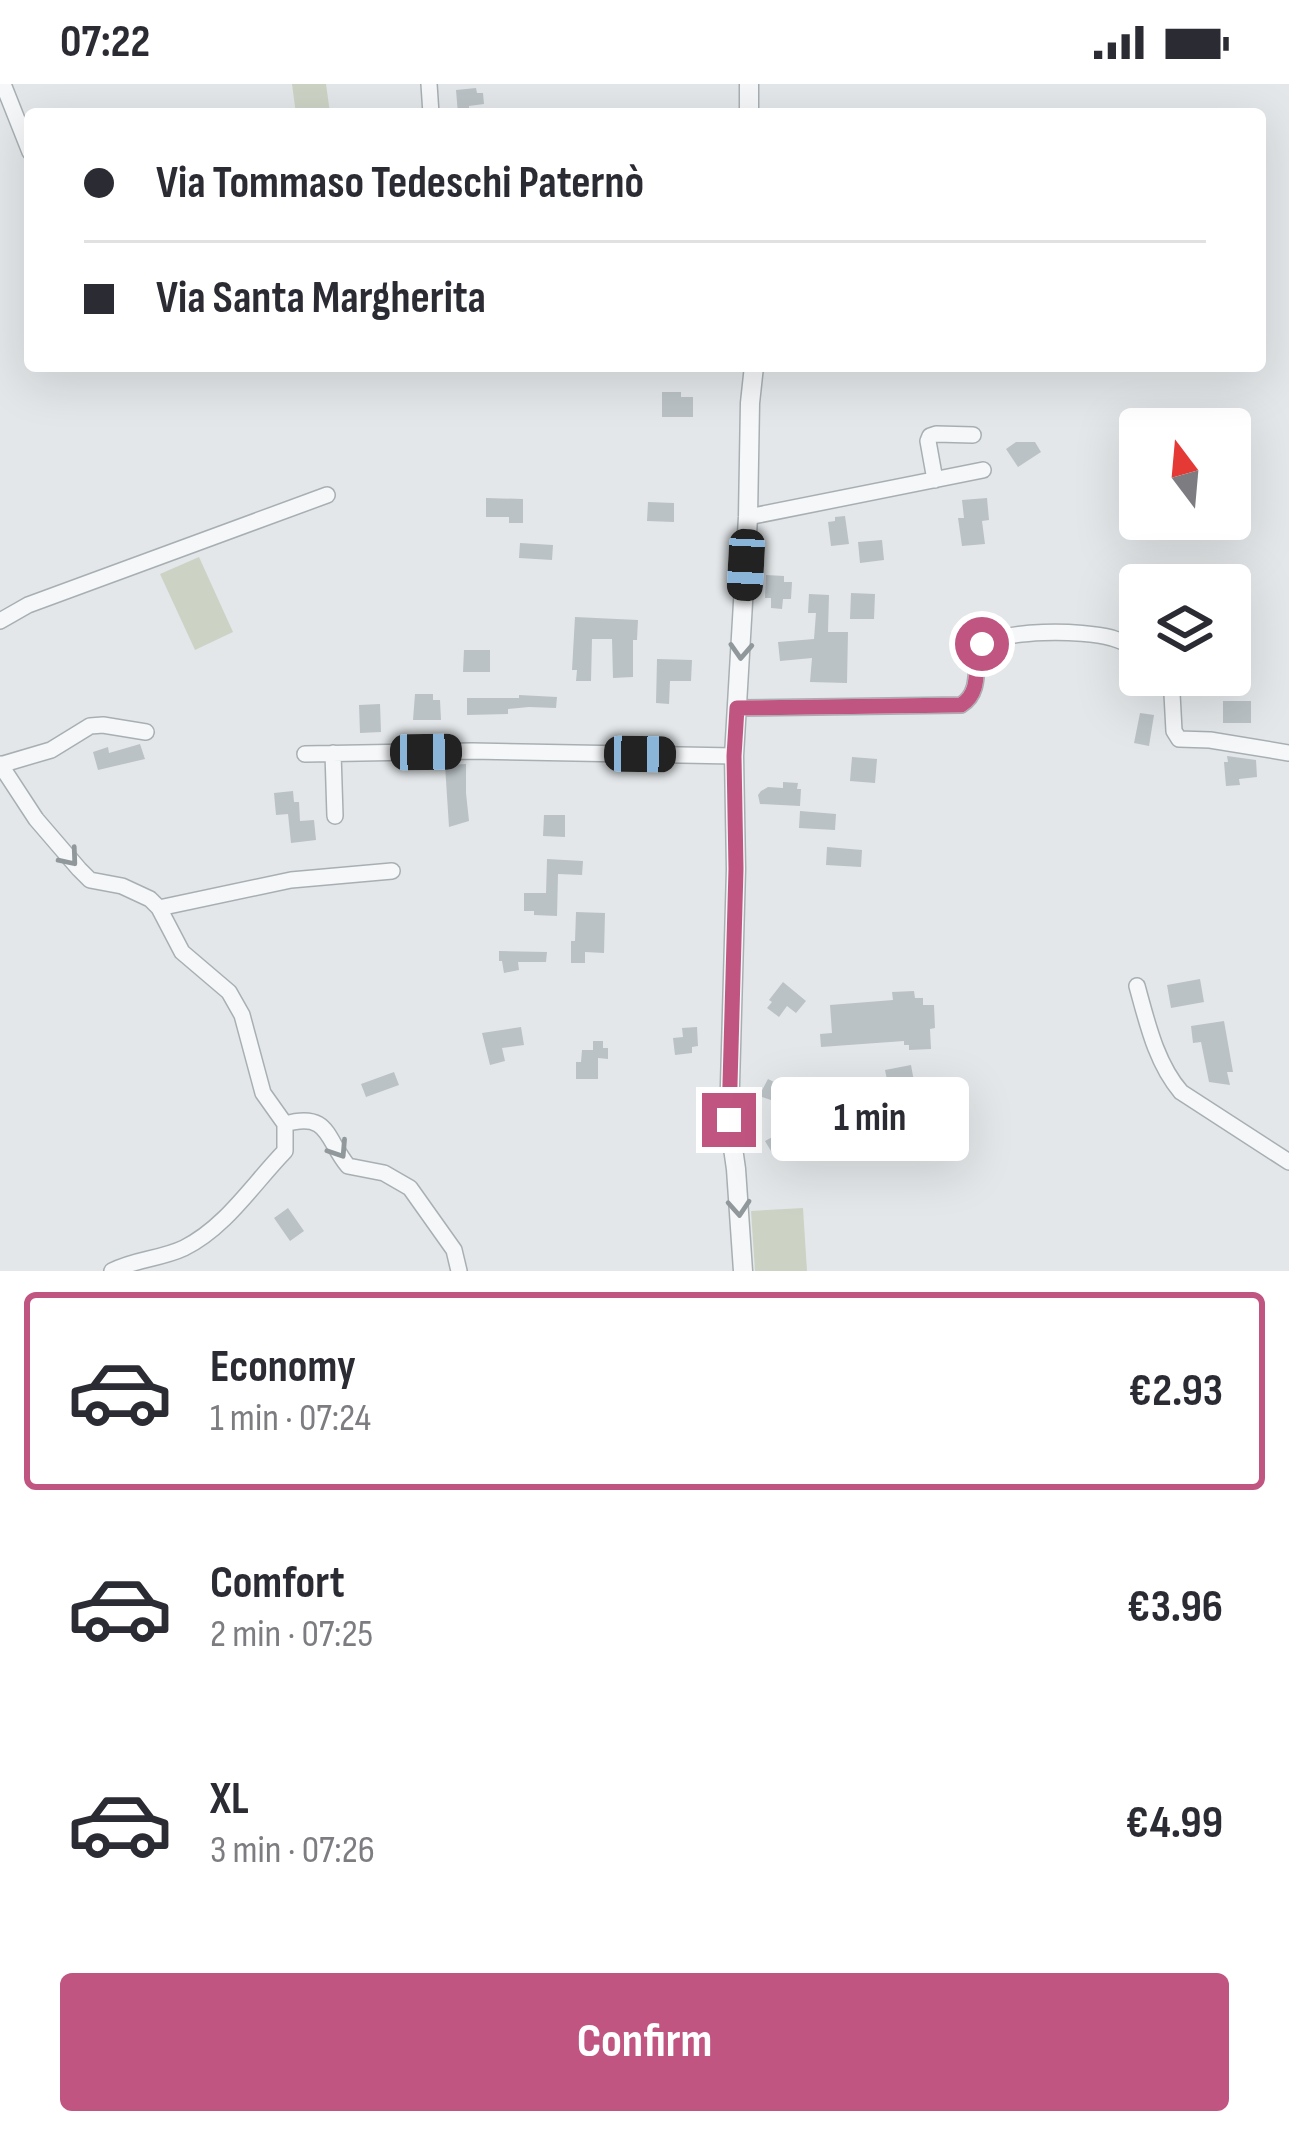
<!DOCTYPE html>
<html lang="en">
<head>
<meta charset="utf-8">
<style>
  body { margin:0; font-family:"Sofia Sans Condensed",sans-serif; background:#f7f7f7; color:#2b2b33; height:100vh; display:flex; flex-direction:column; font-size:45px; white-space:nowrap }
  * { box-sizing:border-box; margin:0 }
  p { font-size:39px; color:#7c7c81 }
  .icon { flex:none; width:66px; height:66px; fill:none; stroke:currentColor; stroke-width:2; stroke-linecap:round; stroke-linejoin:round }
  .map { position:relative; height:1187px; overflow:hidden }
  .panel { display:flex; flex-direction:column; background:#fff; flex:1 }
  .panel>* { flex:none }
  .guide { position:absolute; left:24px; top:24px; width:1242px; height:264px; border-radius:12px; box-shadow:0 12px 48px #0002; display:grid; align-content:center; height:264px; padding:0 60px; background:#fff }
  .needle { width:78px; rotate:344deg }
  .fabs { position:absolute; left:1119px; top:324px; display:grid; gap:24px }
  .fabs a { display:grid; place-items:center; width:132px; height:132px; border-radius:12px; background:#fff; box-shadow:0 12px 48px #0002; font-size:60px }
  .end { position:absolute; width:54px; height:54px; margin:-27px; border:15px solid #c15581; background:#fff; box-shadow:0 0 0 6px #fff }
  .from { border-radius:50% }
  .bubble { position:absolute; height:84px; border-radius:12px; background:#fff; box-shadow:0 12px 48px #0002; font-size:39px; font-weight:700; line-height:84px; text-align:center }
  .car { position:absolute; width:36px; height:72px; margin:-36px -18px; border-radius:15px; box-shadow:0 0 9px 3px #0007; background:linear-gradient(#222 24%,#8ab4d8 0 40%,#222 0 76%,#8ab4d8 0 86%,#222 0) }
  .guide b { display:flex; align-items:center; gap:42px; height:114px; font-size:45px }
  .guide b+b { border-top:3px solid #e1e1e2 }
  .guide i { width:30px; height:30px; background:#2b2b33 }
  ul { padding:21px 0 0; list-style:none }
  li { display:flex; align-items:center; gap:36px; height:198px; margin:0 24px 18px; padding:0 36px; border:6px solid transparent; border-radius:12px }
  li div { flex:1 }
  li b { display:block; font-size:45px }
  li em { font-style:normal; font-weight:700 }
  li.current { border-color:#c15581 }
  li>.icon { width:108px; height:108px; stroke-width:1.5 }
  .action { display:flex; gap:24px; margin-top:auto; padding:24px 60px }
  .action a { flex:1; height:138px; border-radius:12px; background:#c15581; color:#fff; font-size:48px; font-weight:700; line-height:138px; text-align:center }
  .status { display:flex; justify-content:space-between; align-items:center; height:84px; padding:0 60px; background:#fff; direction:ltr }
  .status svg { height:33px; fill:currentColor }
  .map>svg:first-child { display:block }
  .green { fill:#ccd3c5 }
  .building { fill:#bac2c6 }
  .lines { fill:none; stroke-linecap:round; stroke-linejoin:round }
  .minor-casing { stroke:#a8afb3; stroke-width:18 }
  .tertiary-casing { stroke:#a8afb3; stroke-width:21 }
  .minor { stroke:#f5f7f8; stroke-width:15 }
  .tertiary { stroke:#f5f7f8; stroke-width:18 }
  .oneway { stroke:#90989c }
  .route { stroke:#c15581; stroke-width:15 }
</style>
</head>
<body>
<div class="status"><b>07:22</b><svg viewBox="0 0 49 12"><path d="M0 12V9h3v3zM5 12V6h3v6zM10 12V3h3v9zM15 12V0h3v12zM26 1h20v11H26zM47 4h2v5h-2z"/></svg></div>
<div class="map">
<svg width="1289" height="1187" viewBox="0 0 1289 1187">
  <rect width="100%" height="100%" fill="#e3e7e9"/>
  <path class="green" d="M292 0H326L330 29 296 30Z
    M199 473 233 548 195 566 160 490Z
    M803 1124 807 1187H755L751 1127Z"/>
  <path class="building" d="M476 4 477 9H483L484 20 469 22V30H458L456 6Z
    M662 308H681V313H693V333H662Z
    M1016 358H1035L1041 368 1018 383 1006 365Z
    M486 414 523 415V439H509V433H486Z
    M987 414 989 436 982 437 985 460 962 462 958 434H964L962 416Z
    M648 418 674 419V438L647 437Z
    M845 432 849 460 831 462 828 438 835 437V433Z
    M882 456 884 476 860 479 858 458Z
    M520 459 553 461 552 476 519 474Z
    M766 491 784 492V498H792L791 515H783L782 525 771 524V514H765Z
    M851 509 875 510 874 535H850Z
    M809 510 829 511 828 548H848L847 599 810 598 812 574 780 577 778 558 814 555 816 529H808Z
    M575 533 638 536 637 556H633V593L613 594 612 555H592L591 597H576L577 586H572Z
    M464 566H490V588H463Z
    M657 575 692 576 691 597H670L669 620 656 619Z
    M415 610H433V616H440L441 636H413Z
    M519 611 557 613 556 624 529 623 508 625V630L467 631V614H519Z
    M1223 617H1251V639H1223Z
    M380 620 381 648 360 649 359 621Z
    M1140 629 1154 631 1149 662 1134 659Z
    M140 660 145 675 98 686 93 668 108 663 109 669Z
    M1227 672 1256 676 1257 693 1239 695 1240 701 1226 702 1224 678H1228Z
    M852 673 877 675 875 699 850 697Z
    M466 680V709L469 737 449 743 445 681Z
    M783 698 798 699 797 705H801L800 722 760 720 758 711 761 707 768 703 783 704Z
    M293 707 294 718H299L300 737 314 736 316 756 291 759 288 730 276 731 274 709Z
    M800 727 836 730 835 746 799 744Z
    M544 731H565V753L543 752Z
    M827 763 862 766 861 783 826 781Z
    M547 775 583 777 582 791 558 790 557 832 534 831V827H524V809H546Z
    M576 828 605 829 604 869 585 868V879H571V857H575Z
    M499 867 547 868 546 878H518L519 886 504 889 502 877H499Z
    M1200 895 1204 918 1171 924 1167 901Z
    M783 898 806 917 796 929 787 922 779 933 767 924 772 918 769 916Z
    M914 907 915 914H923V921H934L935 944 930 945 931 965 909 966V961H904V957L821 963 820 950 832 949 830 921 893 916 892 908Z
    M1224 937 1233 988H1227L1230 1001 1209 998 1201 958 1193 959 1191 942Z
    M521 943 524 961 502 964 505 977 490 981 482 949Z
    M697 943 698 962 692 963V969L675 971 673 954 683 953 682 944Z
    M593 957H603V964H608V975L598 974V995H576V978H581L582 966H593Z
    M911 981 915 1003 908 1004 909 1008 890 1011 885 986Z
    M394 988 399 1001 366 1013 361 1000Z
    M768 995 782 1002 798 999 803 1016 786 1021 759 1012Z
    M789 1044 797 1059 774 1072 765 1057Z
    M288 1124 304 1147 290 1157 274 1134Z"/>
  <g class="lines">
    <g class="minor-casing">
      <path id="minor" d="M3 0 30 68
        M429 0 431 30
        M935 396 928 357 930 352 936 350 973 351
        M748 433 983 386
        M0 537 28 521 327 411
        M1171 591 1174 647 1179 655 1210 656 1289 669
        M737 624 961 621C981 609 975 584 978 564 1003 544 1082 546 1112 554 1122 557 1131 561 1140 565
        M333 669 335 732
        M305 670 472 667 734 672
        M0 680 36 735 79 785 90 796 122 802 150 815 159 824 182 868 229 908 242 931 263 1009 285 1040C330 1027 326 1056 348 1082L384 1089 410 1104 454 1166 459 1187
        M0 681 51 666 90 642 103 641 146 648
        M159 824 291 796 392 787
        M1137 902C1147 938 1156 979 1181 1008L1289 1078
        M112 1187C135 1175 161 1175 184 1164 226 1143 253 1100 285 1067V1040"/>
    </g>
    <g class="tertiary-casing">
      <path id="tertiary" d="M749 0V30
        M743 1187 736 1085 729 1036 736 785 734 672 748 433 750 319 754 282"/>
    </g>
    <use href="#minor" class="minor"/>
    <use href="#tertiary" class="tertiary"/>
  </g>
  <defs><path id="oneway-chevron" d="M-2-3.5L2.5 0L-2 3.5" fill="none" stroke-width="1.6" stroke-linecap="round" stroke-linejoin="round" transform="scale(3)"/></defs>
  <g class="oneway">
    <use href="#oneway-chevron" transform="translate(741 567) rotate(93)"/>
    <use href="#oneway-chevron" transform="translate(70 774) rotate(50)"/>
    <use href="#oneway-chevron" transform="translate(339 1066) rotate(57)"/>
    <use href="#oneway-chevron" transform="translate(739 1124) rotate(86)"/>
  </g>
  <g class="lines">
    <path class="route" d="M729 1036 736 785 734 672 737 624 961 621C981 609 975 585 978 564L982 560"/>
  </g>
</svg>
<div class="fabs">
<a><svg class="needle" viewBox="-14 -14 28 28"><path d="M0-13l5 13h-10z" fill="#e53935"/><path d="M0 13l5-13h-10z" fill="#7c7c81"/></svg></a>
<a><svg class="icon" aria-label="layers" viewBox="0 0 24 24"><path d="M12 4l9 5-9 5-9-5zM3 14l9 5 9-5"/></svg></a>
</div>
<i class="end from" style="left:982px;top:560px"></i>
<i class="end" style="left:729px;top:1036px"></i>
<div class="bubble" style="left:771px;top:993px;width:198px">1 min</div>
<i class="car" style="left:746px;top:481px;rotate:183deg"></i>
<i class="car" style="left:426px;top:668px;rotate:89deg"></i>
<i class="car" style="left:640px;top:670px;rotate:91deg"></i>
<div class="guide">
<b><i class="from"></i>Via Tommaso Tedeschi Paternò</b>
<b><i></i>Via Santa Margherita</b>
</div>
</div>
<section class="panel">
<ul>
<li class="current"><svg class="icon" aria-label="car" viewBox="0 0 24 24"><path d="M5 17H2v-5l4-1 3-4h7l3 4 3 1v5h-3M9 17h6M6 11h13"/><circle cx="7" cy="17" r="2"/><circle cx="17" cy="17" r="2"/></svg><div><b>Economy</b><p>1 min · 07:24</p></div><em>€2.93</em></li>
<li><svg class="icon" aria-label="car" viewBox="0 0 24 24"><path d="M5 17H2v-5l4-1 3-4h7l3 4 3 1v5h-3M9 17h6M6 11h13"/><circle cx="7" cy="17" r="2"/><circle cx="17" cy="17" r="2"/></svg><div><b>Comfort</b><p>2 min · 07:25</p></div><em>€3.96</em></li>
<li><svg class="icon" aria-label="car" viewBox="0 0 24 24"><path d="M5 17H2v-5l4-1 3-4h7l3 4 3 1v5h-3M9 17h6M6 11h13"/><circle cx="7" cy="17" r="2"/><circle cx="17" cy="17" r="2"/></svg><div><b>XL</b><p>3 min · 07:26</p></div><em>€4.99</em></li>
</ul>
<div class="action"><a>Confirm</a></div>
</section>
</body>
</html>
